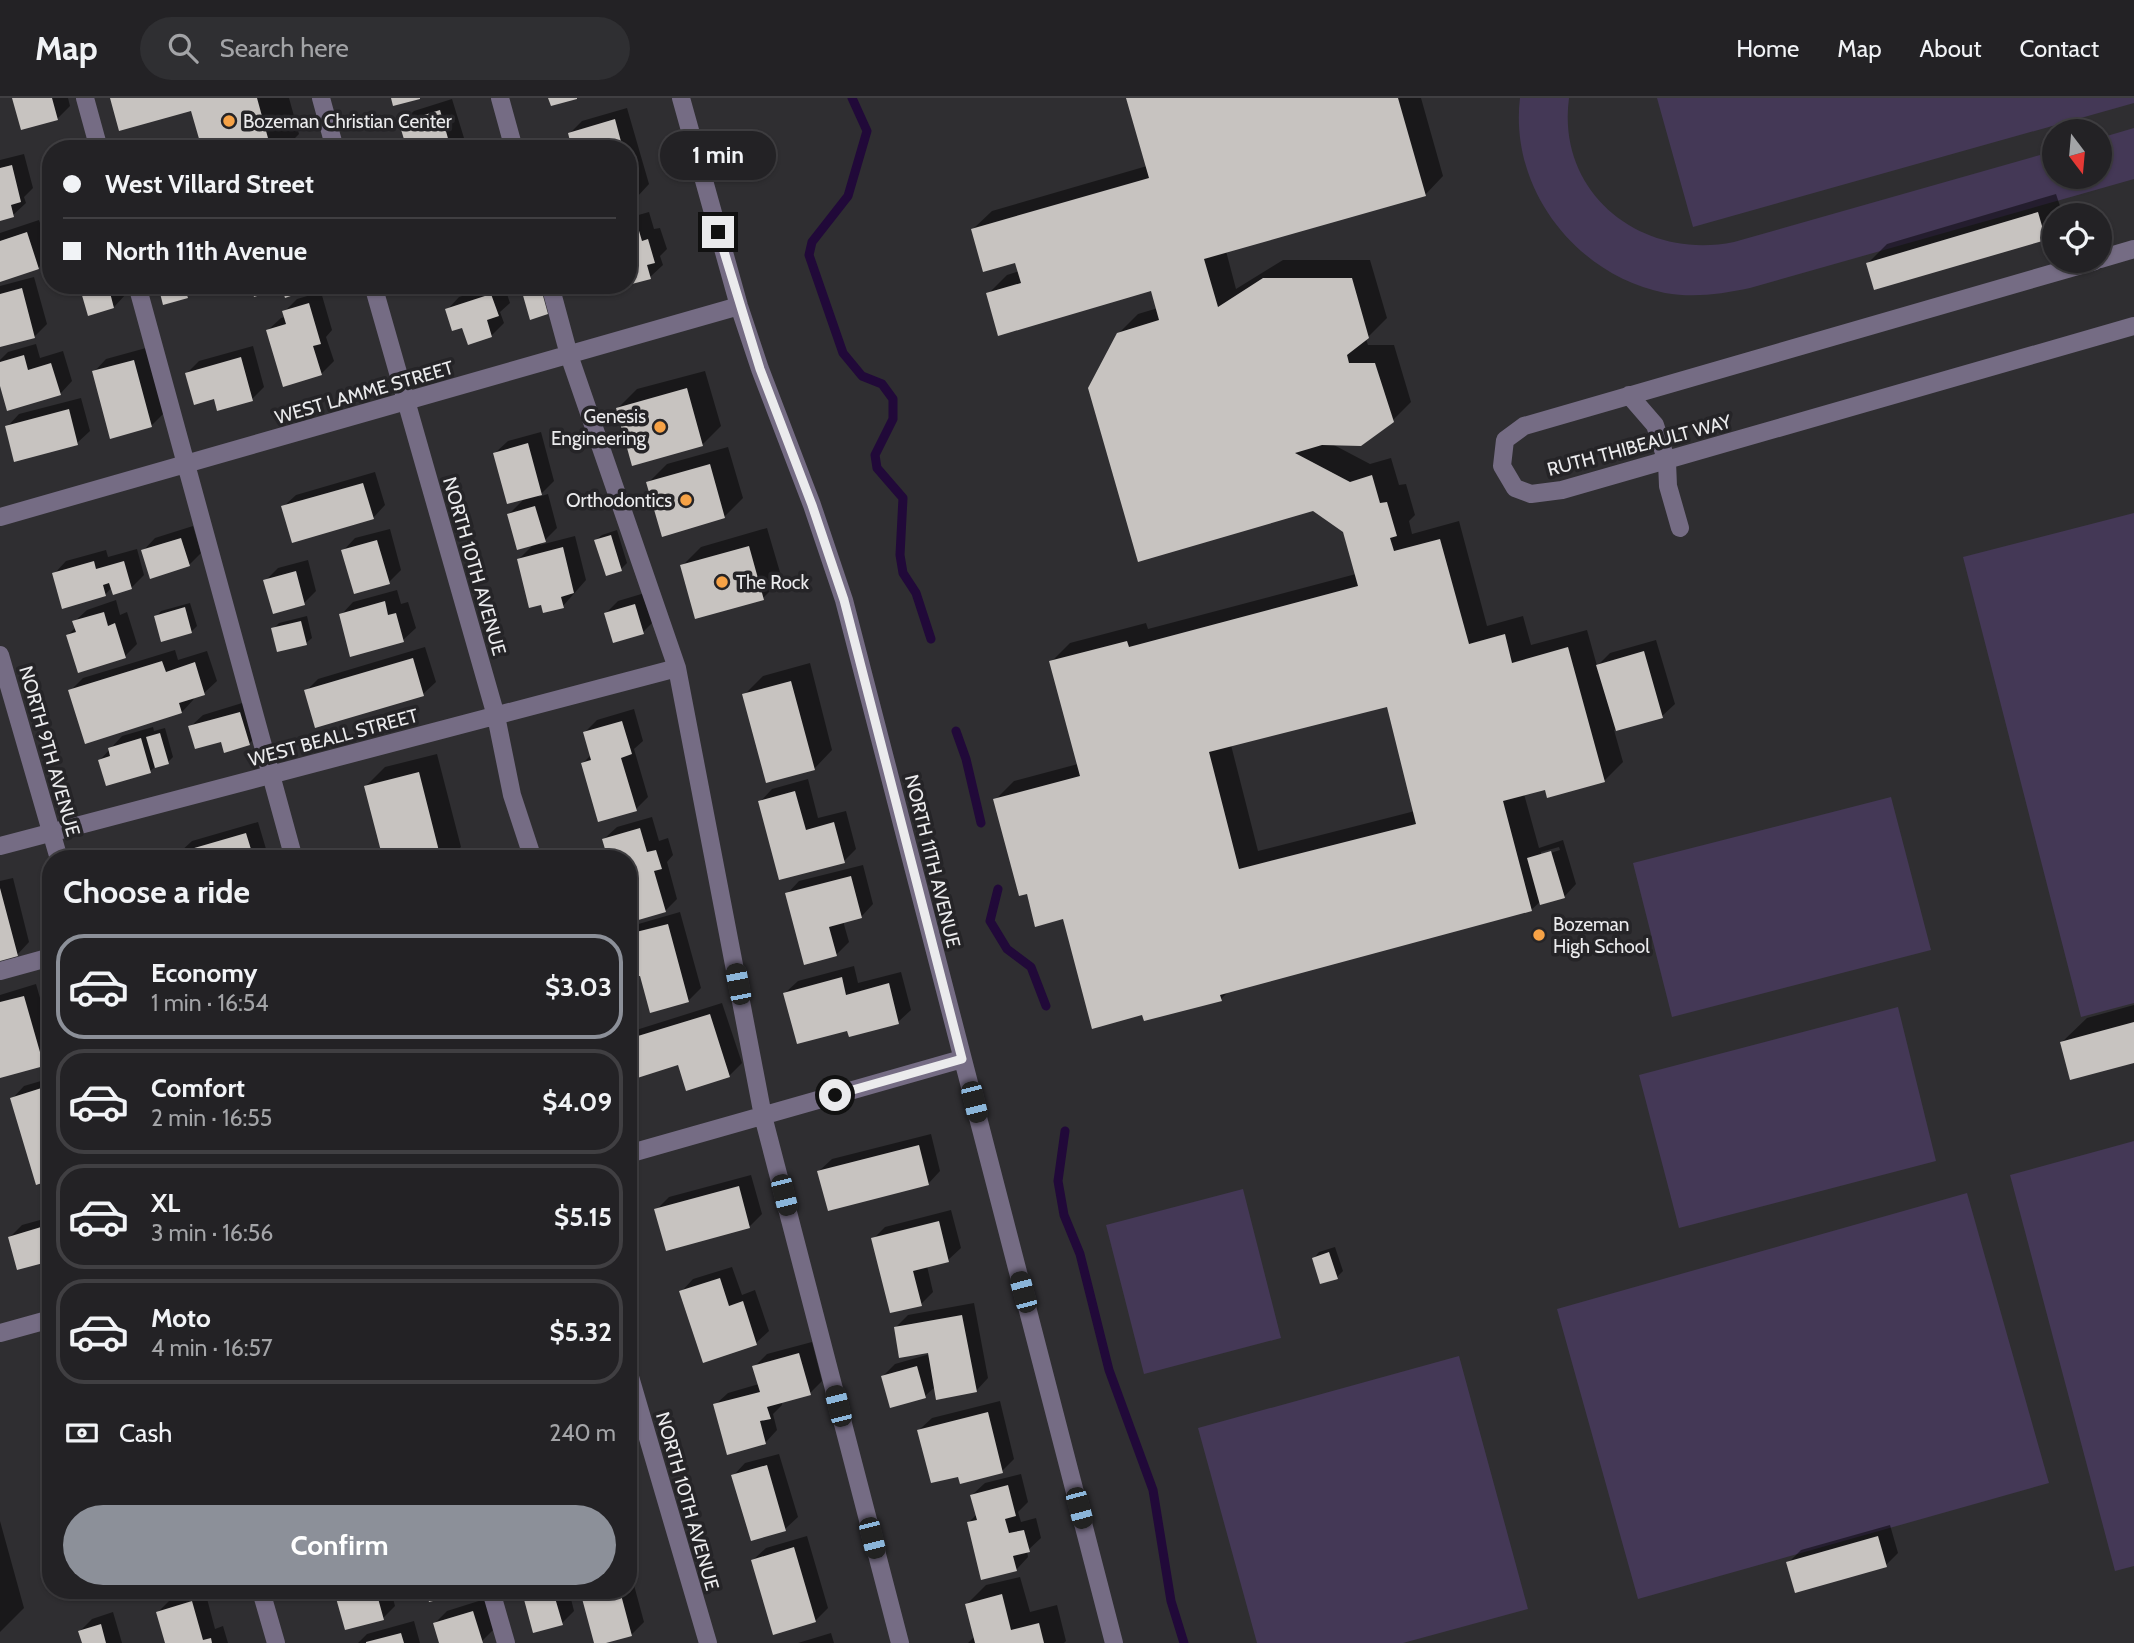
<!DOCTYPE html>
<html lang="en">
<head>
<meta charset="utf-8">
<style>
  body { margin:0; font-family:Cabin,sans-serif; background:#2f2f32; color:#f1f3f6; height:100vh; display:flex; flex-direction:column; font-size:26px; white-space:nowrap }
  * { box-sizing:border-box; margin:0 }
  p { font-size:23px; color:#a3a4a7 }
  .icon { flex:none; width:38px; height:38px; fill:none; stroke:currentColor; stroke-width:2; stroke-linecap:round; stroke-linejoin:round }
  .map { position:relative; flex:1; overflow:hidden }
  .panel { position:absolute; left:42px; top:752px; width:595px; height:749px; display:flex; flex-direction:column; background:#232225; border-radius:28px; box-shadow:0 2px 5px #0004,0 0 0 2px #403f42 }
  .panel>* { flex:none }
  .guide { position:absolute; left:42px; top:42px; width:595px; height:154px; border-radius:28px; box-shadow:0 2px 5px #0004,0 0 0 2px #403f42; display:grid; align-content:center; height:154px; padding:0 21px; background:#232225 }
  .needle { width:46px; rotate:164deg }
  .controls { position:absolute; left:2042px; top:21px; display:grid; gap:14px }
  .controls a { display:grid; place-items:center; width:70px; height:70px; border-radius:50%; background:#232225; box-shadow:0 2px 5px #0004,0 0 0 2px #403f42; font-size:35px }
  .end { position:absolute; width:32px; height:32px; margin:-16px; border:9px solid #ebebed; background:#111; box-shadow:0 0 0 4px #111 }
  .from { border-radius:50% }
  .bubble { position:absolute; height:49px; border-radius:24px; background:#232225; box-shadow:0 2px 5px #0004,0 0 0 2px #403f42; font-size:23px; font-weight:700; line-height:49px; text-align:center }
  .car { position:absolute; width:21px; height:42px; margin:-21px -10px; border-radius:9px; box-shadow:0 0 5px 2px #0007; background:linear-gradient(#222 24%,#8ab4d8 0 40%,#222 0 76%,#8ab4d8 0 86%,#222 0) }
  .guide b { display:flex; align-items:center; gap:24px; height:66px; font-size:26px }
  .guide b+b { border-top:2px solid #403f42 }
  .guide i { width:18px; height:18px; background:#f1f3f6 }
  ul { padding:0; list-style:none }
  li { display:flex; align-items:center; gap:21px; height:105px; margin:0 14px 10px; padding:0 7px; border:4px solid #403f42; border-radius:28px }
  li div { flex:1 }
  li b { display:block; font-size:26px }
  li em { font-style:normal; font-weight:700 }
  li.selected { border-color:#8c9099 }
  li>.icon { width:63px; height:63px; stroke-width:1.5 }
  h2 { padding:0 21px; font-size:32px; line-height:84px }
  .pay { display:flex; align-items:center; gap:18px; height:77px; padding:0 21px; font-size:26px }
  .pay p { margin-inline-start:auto }
  .button { display:flex; gap:14px; margin-top:auto; padding:14px 21px }
  .button a { flex:1; height:80px; border-radius:42px; background:#8c9099; color:#fff; font-size:28px; font-weight:700; line-height:80px; text-align:center }
  header { display:flex; align-items:center; gap:42px; box-sizing:border-box; height:98px; padding:0 35px; background:#232225; border-bottom:2px solid #403f42 }
  header strong { font-size:33px }
  nav { display:flex; gap:38px; margin-inline-start:auto; font-size:24px }
  .search { width:490px; height:63px; background:#2f2f32; display:flex; align-items:center; gap:18px; box-sizing:border-box; padding:0 24px; border-radius:38px; color:#a3a4a7; font-size:26px }
  .map>svg:first-child { display:block }
  .green { fill:#443856 }
  .shadow { fill:#0007; fill-rule:evenodd }
  .lines { fill:none; stroke-linecap:round; stroke-linejoin:round }
  .stream { stroke:#210939; stroke-width:9 }
  .building { fill:#c7c3c0; fill-rule:evenodd }
  .minor { stroke:#756c84; stroke-width:18 }
  .route { stroke:#ebebed; stroke-width:9 }
  .poi-dot { fill:#f6a246; stroke:#252427; stroke-width:2.5 }
  .labels { text-anchor:middle; stroke-width:7; stroke-linejoin:round; paint-order:stroke }
  .poi-label { font-size:19px; fill:#ebebed; stroke:#252427; text-anchor:start }
  .street-label { font-size:19px; fill:#ebebed; stroke:#252427 }
</style>
</head>
<body>
<header>
<strong>Map</strong>
<div class="search"><svg class="icon" aria-label="search" viewBox="0 0 24 24"><circle cx="10" cy="10" r="6"/><path d="M15 15l6 6"/></svg>Search here</div>
<nav><a>Home</a><a>Map</a><a>About</a><a>Contact</a></nav>
</header>
<div class="map">
<svg width="2134" height="1545" viewBox="0 0 2134 1545">
  <rect width="100%" height="100%" fill="#2f2e31"/>
  <path class="green" d="M1520 0H1569C1556 97 1643 163 1734 144L2054 53V79H2100V40L2134 30V81L1750 190C1722 196 1694 200 1665 195 1576 177 1509 91 1520 0Z
    M1657 0H2134V5L1693 129Z
    M2134 415V905L2081 919 1963 459Z
    M1891 699 1931 852 1672 919 1633 765Z
    M1898 909 1936 1063 1679 1130 1639 977Z
    M2134 1043V1468L2115 1473 2010 1077Z
    M1243 1091 1281 1240 1144 1276 1106 1127Z
    M1967 1095 2049 1385 1638 1501 1557 1211Z
    M1459 1258 1528 1511 1403 1545H1257L1198 1330Z"/>
  <path class="shadow" d="M14 0H68L70 8 57 21Z
    M111 0H289L299 36 284 51H204L192 11Z
    M1128 0H1421L1443 78 1425 97 1226 153 1236 191 1283 162H1370L1387 220 1366 241 1368 247H1394L1411 304 1392 323 1332 346 1370 366 1391 360 1399 387 1406 386 1415 417 1409 423 1412 436 1459 423 1487 528 1523 518 1531 547 1587 532 1597 568 1610 555 1656 542 1675 606 1662 618 1614 632 1623 664 1604 683 1546 690 1524 696 1539 750 1563 742 1576 786 1564 799 1541 803 1531 812 1230 892 1221 901 1143 915 1065 819 1028 794 995 702 1014 683 1078 666 1051 564 1070 545 1146 525 1148 531 1356 476 1345 433 1118 236 1138 216 1158 210 1152 191 988 196 1007 177 1020 173 1016 162 973 131 992 113 1147 68ZM1388 607 1415 713 1258 753 1231 647ZM1559 749 1560 752 1541 758V754Z
    M452 1 464 40 453 51H409L401 25 414 13Z
    M627 10 649 86 637 99 628 101V51H574L570 35 582 23Z
    M88 40 91 51H56L59 48Z
    M24 56 33 90 24 99 26 105 13 117 0 121V62Z
    M51 56V77L46 60Z
    M2056 96 2063 117H2054V131L2045 140 1868 165 1887 146Z
    M649 114 654 131 660 130 667 151 660 158 663 167 650 179 628 185V120Z
    M39 122 51 157 38 170 0 182V135Z
    M34 179 47 226 34 239 0 248V188Z
    M81 187H123L126 196 114 209Z
    M160 187H191L193 193 187 199Z
    M497 187H504L510 205 500 214 504 225 491 238 463 228 447 212 459 199Z
    M321 194 332 232 326 239 334 263 321 276 268 232 281 220 286 219 284 214 297 201Z
    M36 246 40 260 63 253 72 283 60 296 0 282V262L8 254Z
    M253 248 264 289 252 301 216 299 187 275 199 263Z
    M146 250 164 315 151 328 94 274 106 261Z
    M705 273 721 328 702 347 618 310 637 291Z
    M81 300 90 333 77 345 7 329 19 316Z
    M541 334 554 383 538 399 548 396 557 430 540 447 575 438 586 482 563 508 519 461 535 445 509 416 525 400 495 355 508 343Z
    M728 349 743 400 724 419 648 385 667 366Z
    M375 374 385 407 373 420 283 409 296 397Z
    M193 428 201 455 189 467 143 453 155 440Z
    M767 430 782 481 763 500 682 468 701 449Z
    M390 431 401 472 389 484 343 453 355 440Z
    M617 432 627 465 621 471 607 476 596 442 602 437Z
    M137 451 144 477 131 490 112 489 105 497 54 476 66 463 106 452 108 459Z
    M308 462 316 493 304 505 265 483 278 470Z
    M397 492 401 506 408 504 416 530 403 542 341 517 353 504Z
    M648 494 655 522 643 534 606 515 618 503Z
    M116 502 120 517 127 514 137 546 125 558 68 537 76 529 74 524 87 512Z
    M190 505 197 528 191 534 156 519 161 513Z
    M307 518 312 540 306 545 273 531 279 525Z
    M425 549 436 584 423 596 306 593 318 581Z
    M175 552 178 562 207 553 217 583 204 595 193 599 194 601 182 614 70 593 83 580Z
    M810 565 832 652 814 671 744 597 763 578Z
    M252 602 261 633 249 646 222 642 190 629 203 617Z
    M634 611 643 643 634 651 648 699 636 711 583 665 591 657 585 634 597 622Z
    M153 629 154 633 165 630 173 659 168 664 156 668 150 673 100 662 122 638Z
    M437 656 461 749 449 761H385L366 688 385 669Z
    M808 681 818 720 846 713 856 751 844 763 760 704 772 691Z
    M652 719 659 743 668 740 673 757 667 764 677 801 665 813 628 761H610L604 741 617 729Z
    M258 724 269 761H170L180 758 179 755 192 743Z
    M863 767 873 806 861 819 843 823 849 844 836 857 787 796 799 783Z
    M13 780 29 844 17 857 0 861V783Z
    M680 814 701 890 688 903 628 861V833L635 827Z
    M854 868 858 885 901 874 911 912 898 924 849 931 785 895 798 883Z
    M36 886 51 938V959L43 967 0 978V897Z
    M722 905 742 965 729 978 679 965 628 968V937L633 933Z
    M2134 907V963L2061 945 2087 920Z
    M51 980V1081L12 1001 24 988Z
    M931 1036 940 1073 928 1086 819 1073 832 1061Z
    M751 1077 762 1116 749 1129 656 1112 669 1099Z
    M951 1112 961 1150 948 1162 927 1168 933 1194 921 1206 873 1141 885 1129Z
    M51 1119V1161L10 1139 22 1127Z
    M1335 1149 1343 1173 1337 1179 1314 1160 1319 1154Z
    M732 1169 742 1197 755 1192 769 1233 756 1245 681 1194 693 1181Z
    M974 1205 988 1280 976 1293 936 1288 925 1298 883 1278 895 1266 930 1256 929 1253 895 1230 908 1217Z
    M812 1244 822 1283 810 1295 781 1303 782 1307 773 1316 777 1332 765 1345 715 1307 728 1295 759 1286 754 1269 767 1256Z
    M1000 1303 1014 1361 1002 1373 959 1376 919 1332 932 1320Z
    M779 1356 798 1419 785 1431 733 1378 745 1365Z
    M1021 1376 1028 1404 1018 1414 1021 1424 1036 1420 1041 1440 1027 1453 1028 1459 1016 1472 968 1425 977 1416 972 1397 985 1385Z
    M0 1423 24 1510 0 1534Z
    M1890 1427 1898 1455 1886 1467 1788 1465 1801 1452Z
    M807 1438 828 1510 816 1522 775 1535 753 1462 766 1450Z
    M628 1465 644 1524 632 1536 596 1545 581 1493H628Z
    M1020 1479 1030 1514 1057 1507 1066 1543 1064 1545H968L975 1538 967 1506 986 1487Z
    M205 1493 215 1531 223 1528 228 1545H167L158 1514 170 1502Z
    M336 1493H391L395 1508 383 1520 346 1530Z
    M525 1493H569L574 1513 562 1525 523 1494Z
    M485 1501 494 1531 482 1543 441 1545 435 1525 447 1513Z
    M113 1514 122 1545H83L80 1533 92 1521Z
    M414 1523 420 1545H358L367 1536Z
    M831 1535 834 1545H798Z"/>
  <g class="lines">
    <path class="stream" d="M852 0 867 33 848 98 812 144 809 157 843 255 862 278 882 286 893 301V321L875 357 877 370 903 400 900 457 903 475 916 495 931 541
      M956 633 966 661 981 725
      M998 791 990 823 1007 851 1031 869 1046 908
      M1065 1033 1058 1083 1064 1117 1080 1156 1109 1272 1153 1392 1171 1503 1184 1545"/>
  </g>
  <path class="building" d="M12 0H52L58 22 21 32Z
    M110 0H257L271 51H202L191 13 119 33Z
    M391 0H420V1L393 8Z
    M548 0H577V1L551 8Z
    M1126 0H1398L1426 98 1204 161 1218 209 1263 180H1352L1369 240 1347 257 1349 265H1375L1394 324 1361 348 1322 347 1295 355 1350 384 1372 377 1380 405 1387 404 1397 438 1390 440 1394 453 1440 441 1469 546 1505 536 1512 565 1568 549 1605 684 1547 700 1545 692 1503 703 1532 813 1220 897 1222 903 1144 923 1142 917 1092 931 1063 821 1035 829 1027 796 1019 798 993 701 1080 678 1049 563 1127 543 1129 549 1358 488 1343 434 1313 413 1138 464 1088 290 1117 235 1159 222 1151 193 998 238 986 195 1021 185 1015 165 983 174 971 131 1149 80ZM1387 609 1416 726 1239 771 1209 654Z
    M440 12 451 51H407L399 25Z
    M615 21 623 51H572L568 35Z
    M12 67 21 104 11 107 14 119 0 123V70Z
    M628 70 638 100 628 103Z
    M2038 114 2046 142 1874 192 1866 165Z
    M637 126 642 143 648 141 655 165 647 167 651 181 628 187V128Z
    M27 134 39 171 0 184V143Z
    M79 187H108L114 210 88 218Z
    M158 187H184L188 200 163 207Z
    M251 187H306L308 192 285 200 282 190 254 199Z
    M520 187H540L548 216 530 222Z
    M22 190 35 240 0 249V196Z
    M491 196 499 218 487 222 492 239 468 247 462 230 452 233 445 211Z
    M309 205 321 246 313 248 322 277 283 289 266 232 286 226 282 213Z
    M24 257 28 272 51 265 61 297 7 313 0 288V264Z
    M241 259 253 303 217 313 214 301 194 307 185 275Z
    M134 262 152 329 110 341 92 273Z
    M687 290 703 348 632 368 616 310Z
    M69 311 78 347 14 364 5 328Z
    M528 345 542 397 507 406 493 355Z
    M710 366 725 420 662 439 646 384Z
    M363 385 374 421 292 445 281 408Z
    M535 408 546 444 517 452 507 416Z
    M611 437 622 473 606 478 594 442Z
    M181 440 190 468 150 481 141 452Z
    M377 442 390 486 354 496 341 452Z
    M749 448 764 502 695 521 680 467Z
    M563 449 574 495 561 499 564 510 543 515 541 507 529 510 517 461Z
    M94 463 96 471 124 463 132 491 113 497 109 485 103 487 106 498 62 511 52 475Z
    M296 473 305 507 273 516 263 482Z
    M385 503 388 517 396 515 404 544 350 559 339 516Z
    M635 506 644 536 613 545 604 515Z
    M185 509 192 535 161 544 154 518Z
    M104 514 108 528 115 525 126 560 78 575 66 537 76 534 72 523Z
    M301 523 307 547 277 554 271 530Z
    M1644 553 1663 620 1616 633 1596 567Z
    M413 560 424 598 315 630 304 592Z
    M162 563 166 574 195 564 205 597 179 605 182 615 85 646 68 592Z
    M791 583 815 672 766 685 742 596Z
    M240 614 250 647 224 655 221 644 195 651 188 628Z
    M622 623 632 656 621 660 637 713 598 724 581 665 591 662 583 634Z
    M160 635 169 666 155 670 146 639Z
    M141 640 151 675 106 688 98 662 110 658 108 650Z
    M419 674 441 761H383L364 688Z
    M795 693 806 732 834 724 845 765 779 782 758 703Z
    M640 730 647 754 656 752 662 771 654 773 666 814 628 825V761H608L602 741Z
    M246 735 254 761H179L177 755Z
    M1551 753 1565 800 1540 807 1527 760Z
    M851 778 862 820 829 829 837 858 804 867 785 795Z
    M0 790 18 858 0 863Z
    M668 826 689 904 650 915 640 878 631 879 628 868V836Z
    M842 879 846 897 889 885 899 926 849 939 847 933 797 946 783 895Z
    M24 898 44 968 0 980V904Z
    M710 916 730 979 686 993 678 967 631 982 628 974V941Z
    M2134 924V965L2070 982 2060 944Z
    M51 987V1082L36 1087 10 1000Z
    M919 1047 929 1087 828 1113 817 1073Z
    M739 1088 750 1130 666 1153 654 1111Z
    M939 1123 949 1164 913 1173 922 1208 890 1215 871 1140Z
    M51 1126V1163L17 1172 8 1139Z
    M1329 1154 1338 1181 1320 1186 1312 1160Z
    M720 1180 729 1208 743 1203 757 1247 703 1265 679 1193Z
    M962 1217 977 1294 936 1302 928 1255 899 1260 894 1229Z
    M799 1255 811 1297 767 1309 771 1321 760 1323 766 1346 727 1357 713 1306 760 1294 752 1268Z
    M917 1268 926 1300 890 1310 881 1278Z
    M51 1288V1325H50L41 1290Z
    M988 1314 1003 1375 960 1386 958 1379 931 1385 917 1332Z
    M767 1367 786 1433 751 1443 731 1377Z
    M1008 1387 1016 1418 1005 1421 1009 1435 1024 1432 1030 1454 1013 1458 1017 1473 981 1482 967 1424 977 1422 970 1397Z
    M1878 1438 1887 1469 1795 1495 1786 1464Z
    M794 1449 816 1524 773 1537 751 1462Z
    M334 1493H376L384 1522 345 1532Z
    M426 1493H469V1494L429 1504Z
    M526 1493H553L563 1527 533 1535 522 1494Z
    M580 1493H620L632 1538 606 1545H594Z
    M1002 1496 1011 1532 1039 1525 1044 1545H975L965 1506Z
    M192 1503 203 1542 211 1540 212 1545H165L156 1514Z
    M473 1513 483 1545H439L433 1525Z
    M101 1526 106 1545H82L78 1533Z
    M401 1535 404 1545H366V1544Z"/>
  <g class="lines">
    <path class="minor" d="M85 0 99 51
      M321 0 335 51
      M500 0 514 51
      M681 0 739 208 760 271 812 407 844 502 1114 1545
      M2100 161 2134 151
      M2095 163 1524 328 1505 342 1502 368 1515 390 1531 396 1562 392 2134 228
      M137 187 294 761
      M373 187 496 618 512 697 533 761
      M550 187 569 257 677 570 763 1018 900 1545
      M1629 297 1655 327 1667 364 1668 388 1680 430
      M0 419 739 208
      M0 557 59 761
      M0 748 677 570
      M0 873 51 859
      M628 1056 962 961
      M0 1235 51 1221
      M628 1272 708 1545
      M261 1493 276 1545
      M491 1493 506 1545"/>
  </g>
  <g class="lines">
    <path class="route" d="M718 134 760 271 812 407 844 502 962 961 835 997"/>
  </g>
  <g class="poi-dot">
    <circle cx="229" cy="23" r="7"/>
    <circle cx="660" cy="329" r="7"/>
    <circle cx="686" cy="402" r="7"/>
    <circle cx="722" cy="484" r="7"/>
    <circle cx="1539" cy="837" r="7"/>
  </g>
  <g class="labels">
    <g class="poi-label">
      <text x="243" y="30">Bozeman Christian Center</text>
      <text x="646" y="325" text-anchor="end">Genesis<tspan x="646" dy="22">Engineering</tspan></text>
      <text x="672" y="409" text-anchor="end">Orthodontics</text>
      <text x="736" y="491">The Rock</text>
      <text x="1553" y="833">Bozeman<tspan x="1553" dy="22">High School</tspan></text>
    </g>
    <g class="street-label">
      <text transform="translate(364 294) rotate(-16)" y="7">WEST LAMME STREET</text>
      <text transform="translate(1639 347) rotate(-15)" y="7">RUTH THIBEAULT WAY</text>
      <text transform="translate(475 468) rotate(74)" y="7">NORTH 10TH AVENUE</text>
      <text transform="translate(333 639) rotate(-15)" y="7">WEST BEALL STREET</text>
      <text transform="translate(50 653) rotate(74)" y="7">NORTH 9TH AVENUE</text>
      <text transform="translate(933 763) rotate(76)" y="7">NORTH 11TH AVENUE</text>
      <text transform="translate(688 1403) rotate(74)" y="7">NORTH 10TH AVENUE</text>
    </g>
  </g>
</svg>
<div class="controls">
<a><svg class="needle" viewBox="-14 -14 28 28"><path d="M0-13l5 13h-10z" fill="#e53935"/><path d="M0 13l5-13h-10z" fill="#a3a4a7"/></svg></a>
<a><svg class="icon" aria-label="locate" viewBox="0 0 24 24"><circle cx="12" cy="12" r="6"/><path d="M12 2v4M12 18v4M2 12h4M18 12h4"/></svg></a>
</div>
<i class="end from" style="left:835px;top:997px"></i>
<i class="end" style="left:718px;top:134px"></i>
<div class="bubble" style="left:660px;top:33px;width:116px">1 min</div>
<i class="car" style="left:738px;top:886px;rotate:349deg"></i>
<i class="car" style="left:974px;top:1004px;rotate:166deg"></i>
<i class="car" style="left:784px;top:1097px;rotate:166deg"></i>
<i class="car" style="left:1023px;top:1194px;rotate:345deg"></i>
<i class="car" style="left:838px;top:1308px;rotate:346deg"></i>
<i class="car" style="left:1079px;top:1410px;rotate:165deg"></i>
<i class="car" style="left:872px;top:1440px;rotate:166deg"></i>
<div class="guide">
<b><i class="from"></i>West Villard Street</b>
<b><i></i>North 11th Avenue</b>
</div>
<section class="panel">
<h2>Choose a ride</h2>
<ul>
<li class="selected"><svg class="icon" aria-label="car" viewBox="0 0 24 24"><path d="M5 17H2v-5l4-1 3-4h7l3 4 3 1v5h-3M9 17h6M6 11h13"/><circle cx="7" cy="17" r="2"/><circle cx="17" cy="17" r="2"/></svg><div><b>Economy</b><p>1 min · 16:54</p></div><em>$3.03</em></li>
<li><svg class="icon" aria-label="car" viewBox="0 0 24 24"><path d="M5 17H2v-5l4-1 3-4h7l3 4 3 1v5h-3M9 17h6M6 11h13"/><circle cx="7" cy="17" r="2"/><circle cx="17" cy="17" r="2"/></svg><div><b>Comfort</b><p>2 min · 16:55</p></div><em>$4.09</em></li>
<li><svg class="icon" aria-label="car" viewBox="0 0 24 24"><path d="M5 17H2v-5l4-1 3-4h7l3 4 3 1v5h-3M9 17h6M6 11h13"/><circle cx="7" cy="17" r="2"/><circle cx="17" cy="17" r="2"/></svg><div><b>XL</b><p>3 min · 16:56</p></div><em>$5.15</em></li>
<li><svg class="icon" aria-label="car" viewBox="0 0 24 24"><path d="M5 17H2v-5l4-1 3-4h7l3 4 3 1v5h-3M9 17h6M6 11h13"/><circle cx="7" cy="17" r="2"/><circle cx="17" cy="17" r="2"/></svg><div><b>Moto</b><p>4 min · 16:57</p></div><em>$5.32</em></li>
</ul>
<div class="pay"><svg class="icon" aria-label="cash" viewBox="0 0 24 24"><path d="M3 7h18v10H3z"/><circle cx="12" cy="12" r="2"/></svg>Cash<p>240 m</p></div>
<div class="button"><a>Confirm</a></div>
</section>
</div>
</body>
</html>
